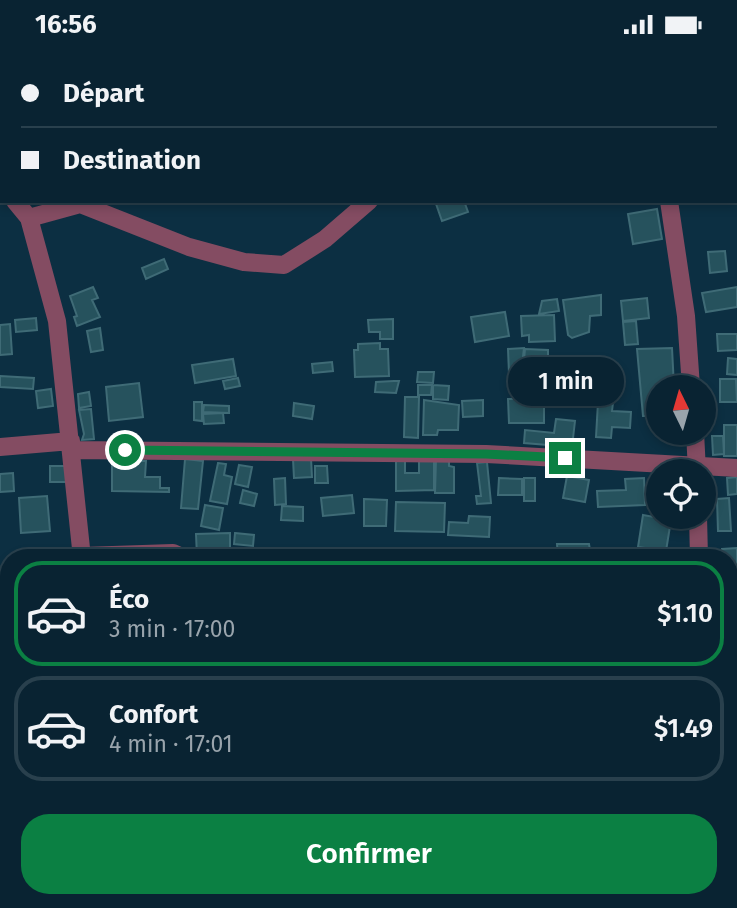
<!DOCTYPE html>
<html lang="fr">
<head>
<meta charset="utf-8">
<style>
  body { margin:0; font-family:"Fira Sans",sans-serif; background:#172f3e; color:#f1f3f6; height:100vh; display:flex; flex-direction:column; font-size:26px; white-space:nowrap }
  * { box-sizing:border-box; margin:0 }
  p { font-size:23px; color:#99a4ac }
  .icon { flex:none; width:38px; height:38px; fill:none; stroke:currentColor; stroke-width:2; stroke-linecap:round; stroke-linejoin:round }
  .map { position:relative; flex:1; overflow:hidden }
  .sheet { position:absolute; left:0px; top:500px; width:738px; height:359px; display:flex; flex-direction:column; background:#092332; border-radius:28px 28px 0 0; box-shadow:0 4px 10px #0003,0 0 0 2px #29404d }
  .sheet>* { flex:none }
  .guide { position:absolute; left:0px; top:0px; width:738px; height:154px; box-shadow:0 4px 10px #0003,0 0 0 2px #29404d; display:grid; align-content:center; height:154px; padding:0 21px; background:#092332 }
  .needle { width:46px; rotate:355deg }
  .fabs { position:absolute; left:646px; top:326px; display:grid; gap:14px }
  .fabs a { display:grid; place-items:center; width:70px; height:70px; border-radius:50%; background:#092332; box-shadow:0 4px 10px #0003,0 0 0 2px #29404d; font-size:35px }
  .end { position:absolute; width:32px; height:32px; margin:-16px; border:9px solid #0b8043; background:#fff; box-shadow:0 0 0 4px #fff }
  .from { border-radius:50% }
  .bubble { position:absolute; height:49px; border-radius:24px; background:#092332; box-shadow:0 4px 10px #0003,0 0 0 2px #29404d; font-size:23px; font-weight:600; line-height:49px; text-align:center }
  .guide b { display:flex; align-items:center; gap:24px; height:66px; font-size:26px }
  .guide b+b { border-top:2px solid #29404d }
  .guide i { width:18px; height:18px; background:#f1f3f6 }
  ul { padding:12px 0 0; list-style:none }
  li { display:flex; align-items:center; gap:21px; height:105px; margin:0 14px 10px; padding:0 7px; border:4px solid #29404d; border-radius:28px }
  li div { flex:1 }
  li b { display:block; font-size:26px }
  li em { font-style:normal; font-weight:600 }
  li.on { border-color:#0b8043 }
  li>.icon { width:63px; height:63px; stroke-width:1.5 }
  .action { display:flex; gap:14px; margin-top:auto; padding:14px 21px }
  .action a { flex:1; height:80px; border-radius:28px; background:#0b8043; color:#fff; font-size:28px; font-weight:600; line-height:80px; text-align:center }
  .status { display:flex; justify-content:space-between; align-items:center; height:49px; padding:0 35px; background:#092332; direction:ltr }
  .status svg { height:19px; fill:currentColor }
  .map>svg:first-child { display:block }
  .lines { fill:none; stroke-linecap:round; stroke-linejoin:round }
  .stream { stroke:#472e78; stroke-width:4.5 }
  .building { fill:#26525d; stroke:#3f6b76; stroke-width:2 }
  .minor { stroke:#844c62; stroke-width:18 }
  .route { stroke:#0b8043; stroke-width:9 }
</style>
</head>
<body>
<div class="status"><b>16:56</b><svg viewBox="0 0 49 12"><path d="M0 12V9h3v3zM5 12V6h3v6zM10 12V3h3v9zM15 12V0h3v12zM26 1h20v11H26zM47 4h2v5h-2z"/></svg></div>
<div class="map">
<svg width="737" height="859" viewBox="0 0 737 859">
  <rect width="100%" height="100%" fill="#0c2f42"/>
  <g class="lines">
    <path class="stream" d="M0 526 9 533
      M730 645 737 643
      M0 777 9 784
      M117 850 127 859"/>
  </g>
  <path class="building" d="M435 152H464L468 163 442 172Z
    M657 160 662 190 633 195 628 165Z
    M725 202 727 222 710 224 708 203Z
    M164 210 168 220 146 230 142 219Z
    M93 238 98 249 92 251 100 268 77 277 74 268 77 267 70 247Z
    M737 238V258L706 263 702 244Z
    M601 246V266L590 267 589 283 572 289 568 286 563 251Z
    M647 249 649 269 623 272 621 252Z
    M557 250 559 262 539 265 542 252Z
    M505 263 509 287 475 293 471 268Z
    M554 266 555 292 529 293V286L522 287 521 267Z
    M36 269 37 281 16 283 15 271Z
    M393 270V290H380V283H369L368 271Z
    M636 272 638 295 625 296 623 273Z
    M10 275 12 305 0 306V276Z
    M100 279 103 301 91 303 87 282Z
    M717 285H737V301L718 302Z
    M380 294V300H388L389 327 355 328 354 301H358V295Z
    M524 299 521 324 509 325 508 300Z
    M672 299 674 338H658V367H643L637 300Z
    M525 300 548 301V311H524Z
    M728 309 737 310V326L727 325Z
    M233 310 236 327 195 334 192 316Z
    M332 313 333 322 313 324 312 315Z
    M418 323H434L433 334 417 333Z
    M541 324 543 341 517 343 516 326Z
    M0 327 34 329 33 340 0 338Z
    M238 329 240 337 225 340 223 332Z
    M720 330H736L737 353H720Z
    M394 332H399L396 344 375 343 376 333Z
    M139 334 143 368 109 372 106 338Z
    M418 336H432L431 346H418Z
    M433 336 449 337 448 351 433 350Z
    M51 340 53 357 38 359 36 342Z
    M89 343 91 357 79 359 78 345Z
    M405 348H419L418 389 404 388Z
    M544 349V374H509L508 350Z
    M424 351 459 356 458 381H438L437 386H423Z
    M483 351V367L463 368 462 352Z
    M194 353H202V372L194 371Z
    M598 353 613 354 612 362 631 363 630 379 612 378 611 389 596 388Z
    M294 354 314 357 312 370 293 367Z
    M204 356 229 357V364L203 363Z
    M91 360 94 390 82 391 84 385 79 361Z
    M223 364 224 374 204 375 203 365Z
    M556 370 575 372 572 398 524 394 525 381 554 384Z
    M724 376H737V407H724Z
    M712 387H723L724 405 713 406Z
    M311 409 312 428 294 429 293 410Z
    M396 409H405V424H419V411H434V441L396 442Z
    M185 410 203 412 198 460 181 459Z
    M436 411H449V417L454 418V444H435Z
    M112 412H146L145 428H160V439H169V443L112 442Z
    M487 413 491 454 477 455 476 447H481L477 414Z
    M218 414 226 415 224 426 232 428 227 455 210 452Z
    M239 416 252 418 248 438 235 435Z
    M50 417H69V433H50Z
    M315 417H327L328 434H315Z
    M13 424 14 442 0 443V425Z
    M567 427 589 431 585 453 563 449Z
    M737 428V445L728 446 727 429Z
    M285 429 286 455 275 456 274 430Z
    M499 429 522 430V446H498Z
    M524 429H535V452H524Z
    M644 429 645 456 598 458 597 442 626 441 625 430Z
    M243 441 257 445 254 457 240 454Z
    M352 446 354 464 323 467 321 449Z
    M47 447 50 482 21 484 19 449Z
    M729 449 731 482H718L717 450Z
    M364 450 387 451 386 477H364Z
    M396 453 445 454 444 483 395 482Z
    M205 456 223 459 219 481 201 477Z
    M282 457 303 458V472L281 471Z
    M643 466 671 471 666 502 638 498Z
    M469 467 490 468 489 488 448 486 449 473 468 474Z
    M230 484V507L197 508 196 485Z
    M235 484 254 486 253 497 234 495Z
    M557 495H589L590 501H617V509H558Z
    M737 499V522H730V509H722V500Z
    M731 568H737V604H731Z
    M0 815 9 818V846L0 844Z
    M0 847 45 854 44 859H0Z
    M291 850H308L310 859H294Z
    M325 850H366L351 859H329Z
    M453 850H458L461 859H437Z
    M531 850H554L545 859H539Z
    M699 854H729V859H699Z"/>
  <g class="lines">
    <path class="minor" d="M644 0V2
      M330 2 333 0
      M0 134 2 136
      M15 152 29 169 57 272 82 509
      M669 152 686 267 691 338
      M29 169 80 155 189 198 244 213 284 216 325 190 369 152
      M695 383 697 422
      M0 398 71 392
      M72 401 486 405 737 419
      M698 467 699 509
      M82 507 173 504 184 509
      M730 555H737
      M730 771 737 772
      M213 850 216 859
      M588 859 597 850
      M736 859 737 843"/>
  </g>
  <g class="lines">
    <path class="route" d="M125 401 486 405 565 409"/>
  </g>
</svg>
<div class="fabs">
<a><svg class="needle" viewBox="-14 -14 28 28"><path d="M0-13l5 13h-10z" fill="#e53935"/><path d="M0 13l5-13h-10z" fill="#99a4ac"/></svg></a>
<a><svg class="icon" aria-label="locate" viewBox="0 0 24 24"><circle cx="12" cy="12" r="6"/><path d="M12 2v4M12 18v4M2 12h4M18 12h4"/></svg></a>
</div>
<i class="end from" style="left:125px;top:401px"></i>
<i class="end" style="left:565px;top:409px"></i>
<div class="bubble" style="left:508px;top:308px;width:116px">1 min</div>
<div class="guide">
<b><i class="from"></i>Départ</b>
<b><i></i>Destination</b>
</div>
<section class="sheet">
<ul>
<li class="on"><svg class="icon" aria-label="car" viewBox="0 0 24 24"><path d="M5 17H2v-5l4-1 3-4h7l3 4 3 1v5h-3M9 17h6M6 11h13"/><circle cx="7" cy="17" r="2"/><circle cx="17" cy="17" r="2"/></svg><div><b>Éco</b><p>3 min · 17:00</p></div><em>$1.10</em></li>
<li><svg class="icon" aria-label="car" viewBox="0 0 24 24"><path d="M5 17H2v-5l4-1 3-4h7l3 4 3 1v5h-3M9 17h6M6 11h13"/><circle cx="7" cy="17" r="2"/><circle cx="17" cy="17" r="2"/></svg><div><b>Confort</b><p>4 min · 17:01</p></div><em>$1.49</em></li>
</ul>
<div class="action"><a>Confirmer</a></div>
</section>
</div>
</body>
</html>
